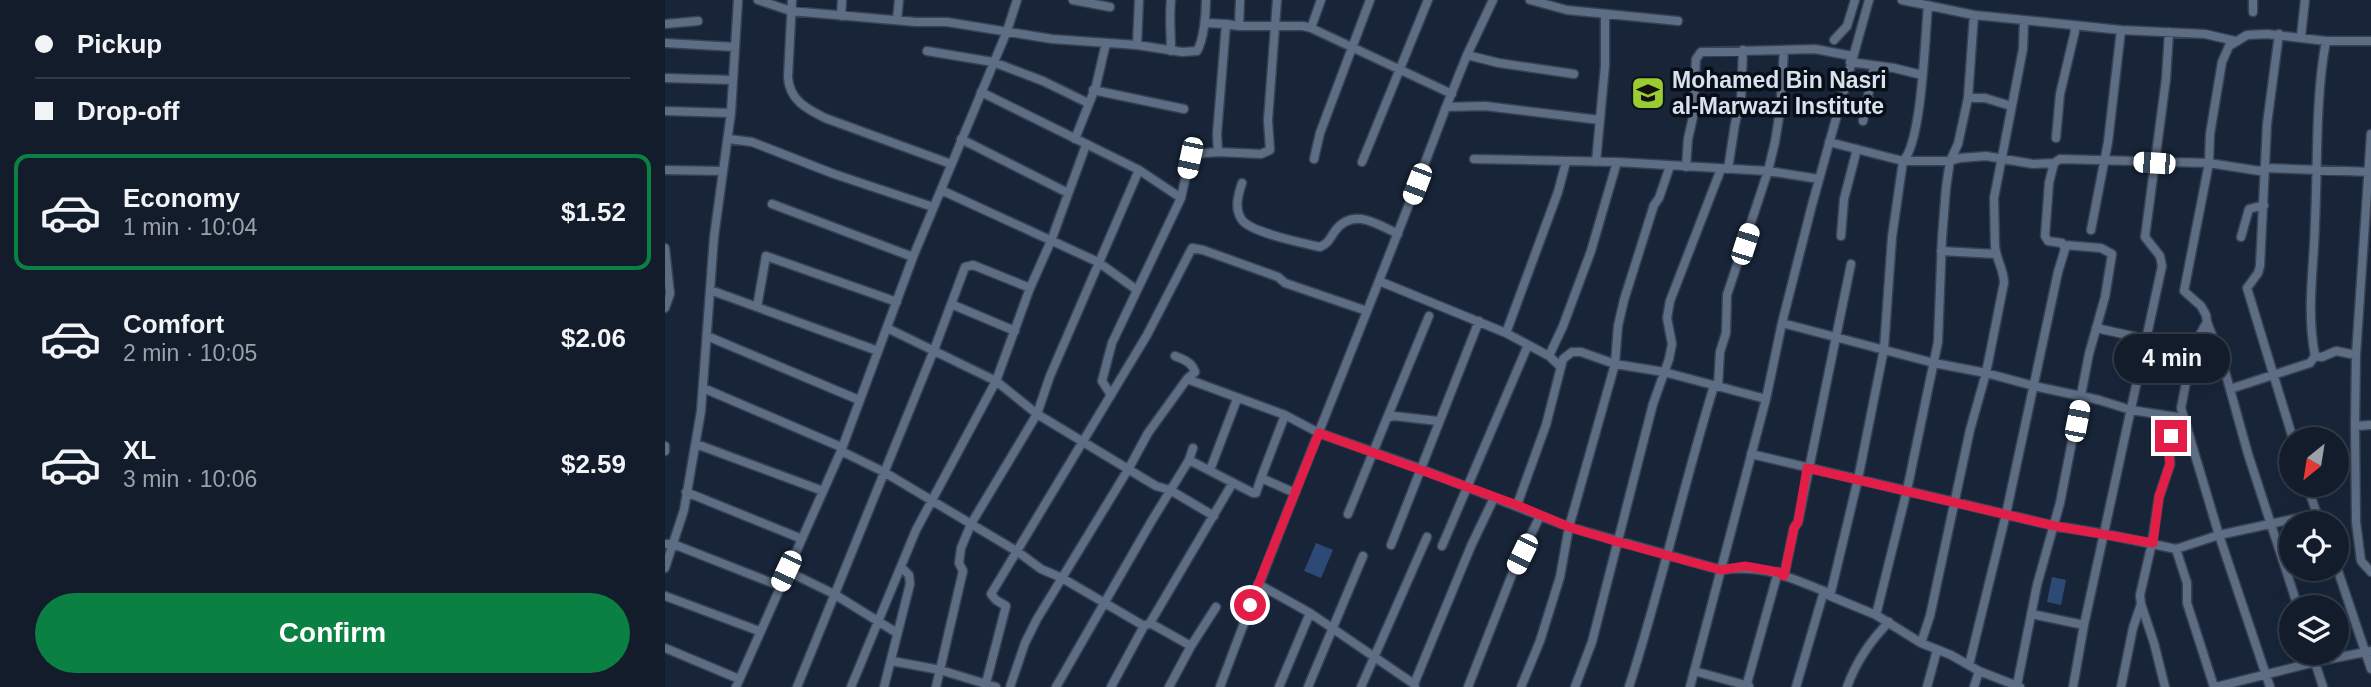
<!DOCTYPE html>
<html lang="en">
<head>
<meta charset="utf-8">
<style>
  body { margin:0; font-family:Helvetica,sans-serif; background:#1f2937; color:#f1f3f6; height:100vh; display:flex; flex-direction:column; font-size:26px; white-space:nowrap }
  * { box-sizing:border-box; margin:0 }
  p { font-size:23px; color:#9ca1a9 }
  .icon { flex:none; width:38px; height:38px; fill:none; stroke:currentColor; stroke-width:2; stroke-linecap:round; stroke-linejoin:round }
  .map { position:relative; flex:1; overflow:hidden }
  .details { display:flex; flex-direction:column; background:#121c2b; width:665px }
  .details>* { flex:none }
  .guide { display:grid; align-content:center; height:154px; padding:0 35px; background:#121c2b }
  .needle { width:46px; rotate:210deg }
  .controls { position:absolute; left:1614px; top:427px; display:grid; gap:14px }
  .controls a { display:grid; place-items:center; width:70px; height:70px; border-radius:50%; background:#121c2b; box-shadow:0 7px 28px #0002,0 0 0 2px #313a47; font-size:35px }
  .end { position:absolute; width:32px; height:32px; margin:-16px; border:9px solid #e11d48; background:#fff; box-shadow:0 0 0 4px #fff }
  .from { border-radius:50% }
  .bubble { position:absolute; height:49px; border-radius:24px; background:#121c2b; box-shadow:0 7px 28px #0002,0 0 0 2px #313a47; font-size:23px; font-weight:600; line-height:49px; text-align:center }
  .car { position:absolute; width:21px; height:42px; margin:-21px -10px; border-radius:9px; box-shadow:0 0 5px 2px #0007; background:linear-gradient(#fff 24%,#345 0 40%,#fff 0 76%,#345 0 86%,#fff 0) }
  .guide b { display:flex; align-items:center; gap:24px; height:66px; font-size:26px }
  .guide b+b { border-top:2px solid #313a47 }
  .guide i { width:18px; height:18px; background:#f1f3f6 }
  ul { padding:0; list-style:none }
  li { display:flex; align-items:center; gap:21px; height:116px; margin:0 14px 10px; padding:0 21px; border:4px solid transparent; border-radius:14px }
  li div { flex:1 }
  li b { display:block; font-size:26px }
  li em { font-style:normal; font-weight:600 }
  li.active { border-color:#0b8043 }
  li>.icon { width:63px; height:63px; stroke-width:1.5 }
  .button { display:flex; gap:14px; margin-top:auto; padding:14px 35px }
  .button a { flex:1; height:80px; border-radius:42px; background:#0b8043; color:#fff; font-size:28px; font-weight:600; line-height:80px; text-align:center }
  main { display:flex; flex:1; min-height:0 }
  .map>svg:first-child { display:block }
  .green { fill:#2d4a76 }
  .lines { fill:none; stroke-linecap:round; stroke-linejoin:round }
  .minor-casing { stroke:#374151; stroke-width:11 }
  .minor { stroke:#5d6d84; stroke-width:8 }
  .route { stroke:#e11d48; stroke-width:9 }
  .labels { text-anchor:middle; stroke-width:7; stroke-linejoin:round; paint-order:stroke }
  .poi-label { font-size:23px; font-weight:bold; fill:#d8e1ee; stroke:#080e17; text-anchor:start }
</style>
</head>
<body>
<main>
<section class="details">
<div class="guide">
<b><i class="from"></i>Pickup</b>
<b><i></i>Drop-off</b>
</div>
<ul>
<li class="active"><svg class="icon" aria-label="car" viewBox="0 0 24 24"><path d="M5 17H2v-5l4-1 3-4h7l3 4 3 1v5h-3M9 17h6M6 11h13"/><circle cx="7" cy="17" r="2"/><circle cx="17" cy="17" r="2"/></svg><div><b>Economy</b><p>1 min · 10:04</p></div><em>$1.52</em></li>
<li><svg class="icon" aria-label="car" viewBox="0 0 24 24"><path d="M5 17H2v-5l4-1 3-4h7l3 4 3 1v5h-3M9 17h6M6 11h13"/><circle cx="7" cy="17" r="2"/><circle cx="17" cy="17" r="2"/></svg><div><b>Comfort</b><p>2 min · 10:05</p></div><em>$2.06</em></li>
<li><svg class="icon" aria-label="car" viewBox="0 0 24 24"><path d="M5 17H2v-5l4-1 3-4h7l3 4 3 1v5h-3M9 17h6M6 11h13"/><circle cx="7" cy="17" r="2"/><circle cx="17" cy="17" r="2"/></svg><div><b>XL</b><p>3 min · 10:06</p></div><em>$2.59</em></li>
</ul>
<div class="button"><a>Confirm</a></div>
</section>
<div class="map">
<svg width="1706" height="687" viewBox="0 0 1706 687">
  <rect width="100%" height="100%" fill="#182539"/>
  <path class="green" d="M651 543 668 550 656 578 639 571Z
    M1387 577 1401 580 1396 605 1382 602Z"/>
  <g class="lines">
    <g class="minor-casing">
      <path id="minor" d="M93 0 126 11 251 22H282L387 39 472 45 517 52 532 51C539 39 541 14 541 0
        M127 0 123 77C124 100 142 109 160 118L286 164
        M408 0 445 7
        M506 0C504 18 506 33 506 51
        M865 0 902 10 1013 21
        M1237 0 1309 15 1408 25 1410 31 1395 94 1391 138
        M1588 12V0
        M176 16 177 0
        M232 20 234 0
        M541 23 561 24
        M0 24 33 21
        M1408 25 1456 30
        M574 26 575 0
        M646 28 656 0
        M1614 34 1602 124 1595 266 1593 273 1582 288 1628 439
        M1636 36 1640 0
        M1169 40 1182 26 1190 0
        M0 43 70 47
        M472 45 474 0
        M262 51 328 62 378 81 423 103
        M802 55 834 63 909 74
        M1185 62 1229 68 1257 75
        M0 78 68 80
        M428 90 519 109
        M316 92 474 170 516 198
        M1303 98H1320L1346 106
        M781 107 820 106 935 120
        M0 111 66 113
        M1198 121 1209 67
        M1706 134 1691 355 1690 426 1691 522 1696 561 1706 572
        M64 139 87 142 169 174 268 207
        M296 139 403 193
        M410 139 431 86 441 43
        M1164 142 1238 161H1285L1295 158 1321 156 1368 164 1389 163 1395 159 1544 163 1595 171 1601 168 1706 172
        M553 152 552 134 561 24 574 26H638L646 28 787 94
        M649 159 655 133 705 0
        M809 159 952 162 1103 171 1154 179
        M697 162 763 0
        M931 162 940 66V15
        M1021 167 1023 139 1028 117 1031 59 1036 52 1150 49 1187 56
        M1063 169 1070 124 1076 99 1078 50
        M0 170 57 171
        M577 183C573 195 569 209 577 220 587 233 638 243 655 247 664 243 665 238 670 231 688 207 712 224 733 234
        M276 190 433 262 472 290
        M107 204 248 257
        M1426 230 1443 142 1456 30 1540 34 1570 41
        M1176 236 1179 199 1192 149
        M1576 237 1584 209 1599 205
        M0 248 5 294 0 308
        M1276 251 1331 254
        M714 281 841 333 884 356 896 367
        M45 290 213 351
        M286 304 350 331
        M92 307 101 256 232 302
        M1542 322 1528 347 1516 408 1554 535 1605 687
        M1117 323 1269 363 1321 373 1369 386 1434 400 1466 410 1518 418
        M222 328 331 381 372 414 491 486 505 490 549 516
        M1431 328 1481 339
        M841 333 893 192 901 162
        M42 336 194 400
        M1480 349 1499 353 1528 347
        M510 356C519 360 527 362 530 372L522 379
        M884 356 898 326 926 251 952 162
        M1650 356C1641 309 1649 269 1650 222 1653 163 1650 99 1661 41
        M1053 386 1055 352 1061 333 1062 295 1103 171 1110 142 1115 111 1119 50
        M38 388 176 447
        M1565 389 1645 363 1650 356 1657 357 1671 351 1691 355
        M446 395 437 381 447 343 516 198 525 157 528 154 553 152 596 154 605 150 603 120 612 0
        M722 418 764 316
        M1690 426 1706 425
        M31 444 158 491
        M0 446V451
        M176 451 219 472 353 552 376 569 397 578 479 626
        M1086 454 1390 526 1440 534 1511 549 1554 535 1652 514
        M524 460 588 493H591L596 478 630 493
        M545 470 572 399
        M596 478 620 415
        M1642 485 1655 523
        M21 492 137 539
        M852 505 881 425 898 359 907 352H916L950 364 999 372 1101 399
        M683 514 722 418 729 416 773 421
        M0 544H8L115 586
        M726 545 814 321
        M777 546 863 345
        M1511 549 1522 583V603L1549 687
        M1671 565 1706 669
        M0 568 19 510 36 411 49 237 66 113 73 0
        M122 571 169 594 232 633
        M1119 576 1129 528 1133 522 1186 264
        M593 584 645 613 749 684 750 687
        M0 596 94 631
        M1165 596 1193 479 1219 349 1227 237 1238 161C1257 142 1260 36 1263 6
        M1476 604 1489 643 1500 687
        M1633 607 1583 454 1558 364 1542 322 1541 315 1536 306 1519 291 1544 163 1545 134 1557 62 1564 46 1582 35 1602 34 1661 41H1706
        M1366 614 1419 625
        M1211 615 1242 490 1273 342 1277 238 1281 188 1285 161 1293 144 1303 98 1309 15
        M485 623 526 646
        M1256 643 1265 616 1305 430 1321 373 1339 283C1339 269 1331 260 1330 246L1329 198 1358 49 1359 21
        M0 648 74 679
        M1647 653 1658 687
        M227 661 275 670 331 687
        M1304 665 1341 514 1393 272 1400 249 1397 243 1383 241 1380 236 1384 183 1389 163
        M1029 671 1084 686
        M749 684 806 546 829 498
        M1352 685 1372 585 1395 503 1424 354 1440 297 1447 254 1436 248 1399 245
        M71 687 176 451 248 257 342 31 352 0
        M132 687 269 350 300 267 308 265 365 288
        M186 687 251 530 331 381 365 288 386 241 421 145
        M219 687 245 584 244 575 236 567
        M271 687 298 571 294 563 296 548 306 524 372 414 385 376 474 170
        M320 687 341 606 331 600 326 594 482 335 527 248 538 250 613 277 620 283 702 311
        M345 687 360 643 372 619 464 468 483 433 522 379 620 415 654 433 756 469 904 527 1056 570C1099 564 1120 576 1159 591L1165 596 1211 615 1256 643 1286 655 1314 671 1355 687
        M391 687 486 522 524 460 528 448
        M446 687 479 626 485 623 567 484
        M504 687 526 646 551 607
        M555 687C627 492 709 301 781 107L802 55 828 0
        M614 687 645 613
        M643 687 698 556
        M696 687 762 537
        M803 687 848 572 875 516
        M856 687 875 641 895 577 904 527 950 364 953 326 959 300 989 205 994 198 1005 166
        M910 687 927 642 988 404 1004 359 1007 344 1002 318 1005 301 1056 169
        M964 687C996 588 1018 486 1049 386
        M1025 687 1101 399 1117 323 1147 205 1204 0
        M1081 687 1113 572
        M1131 687 1159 591
        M1182 687C1191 662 1205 641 1224 622
        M1262 687 1272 650
        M1309 687 1314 671
        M1408 687 1419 625 1497 266 1495 256 1480 237 1501 79 1504 32
        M1456 687 1468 628 1476 604 1475 595 1487 543 1494 497 1505 464 1504 441 1512 426 1519 423
        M1551 687 1650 662 1706 651"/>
    </g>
    <use href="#minor" class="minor"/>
  </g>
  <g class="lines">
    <path class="route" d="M585 605 654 433 852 505 904 527 953 542 1056 570 1080 566 1113 572 1119 576 1129 528 1133 522 1142 468 1390 526 1488 543 1494 497 1505 464 1503 447 1506 436"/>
  </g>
  <defs>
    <g id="school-square" transform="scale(1.75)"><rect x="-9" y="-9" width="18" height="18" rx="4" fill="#9bcb32" stroke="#080e17"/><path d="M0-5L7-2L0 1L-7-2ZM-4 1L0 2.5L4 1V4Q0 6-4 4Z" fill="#111"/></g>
  </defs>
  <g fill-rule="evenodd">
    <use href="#school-square" x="983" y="93"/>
  </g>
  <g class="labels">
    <g class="poi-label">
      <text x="1007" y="88">Mohamed Bin Nasri<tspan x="1007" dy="26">al-Marwazi Institute</tspan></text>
    </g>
  </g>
</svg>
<div class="controls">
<a><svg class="needle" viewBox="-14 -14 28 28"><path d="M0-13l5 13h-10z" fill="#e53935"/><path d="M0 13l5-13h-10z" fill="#9ca1a9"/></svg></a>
<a><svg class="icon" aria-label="locate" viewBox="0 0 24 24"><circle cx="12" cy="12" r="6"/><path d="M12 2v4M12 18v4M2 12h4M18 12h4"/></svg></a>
<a><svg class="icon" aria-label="layers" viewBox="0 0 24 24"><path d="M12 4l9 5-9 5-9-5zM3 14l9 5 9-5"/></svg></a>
</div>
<i class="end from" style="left:585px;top:605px"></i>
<i class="end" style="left:1506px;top:436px"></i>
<div class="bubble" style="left:1449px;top:334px;width:116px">4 min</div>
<i class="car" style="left:525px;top:158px;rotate:192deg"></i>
<i class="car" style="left:1489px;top:163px;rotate:274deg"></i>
<i class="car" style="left:752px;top:184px;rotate:201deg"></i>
<i class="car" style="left:1080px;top:244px;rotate:18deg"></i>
<i class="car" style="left:1412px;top:421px;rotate:11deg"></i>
<i class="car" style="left:857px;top:554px;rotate:206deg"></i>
<i class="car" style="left:121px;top:571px;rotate:205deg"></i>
</div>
</main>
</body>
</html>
